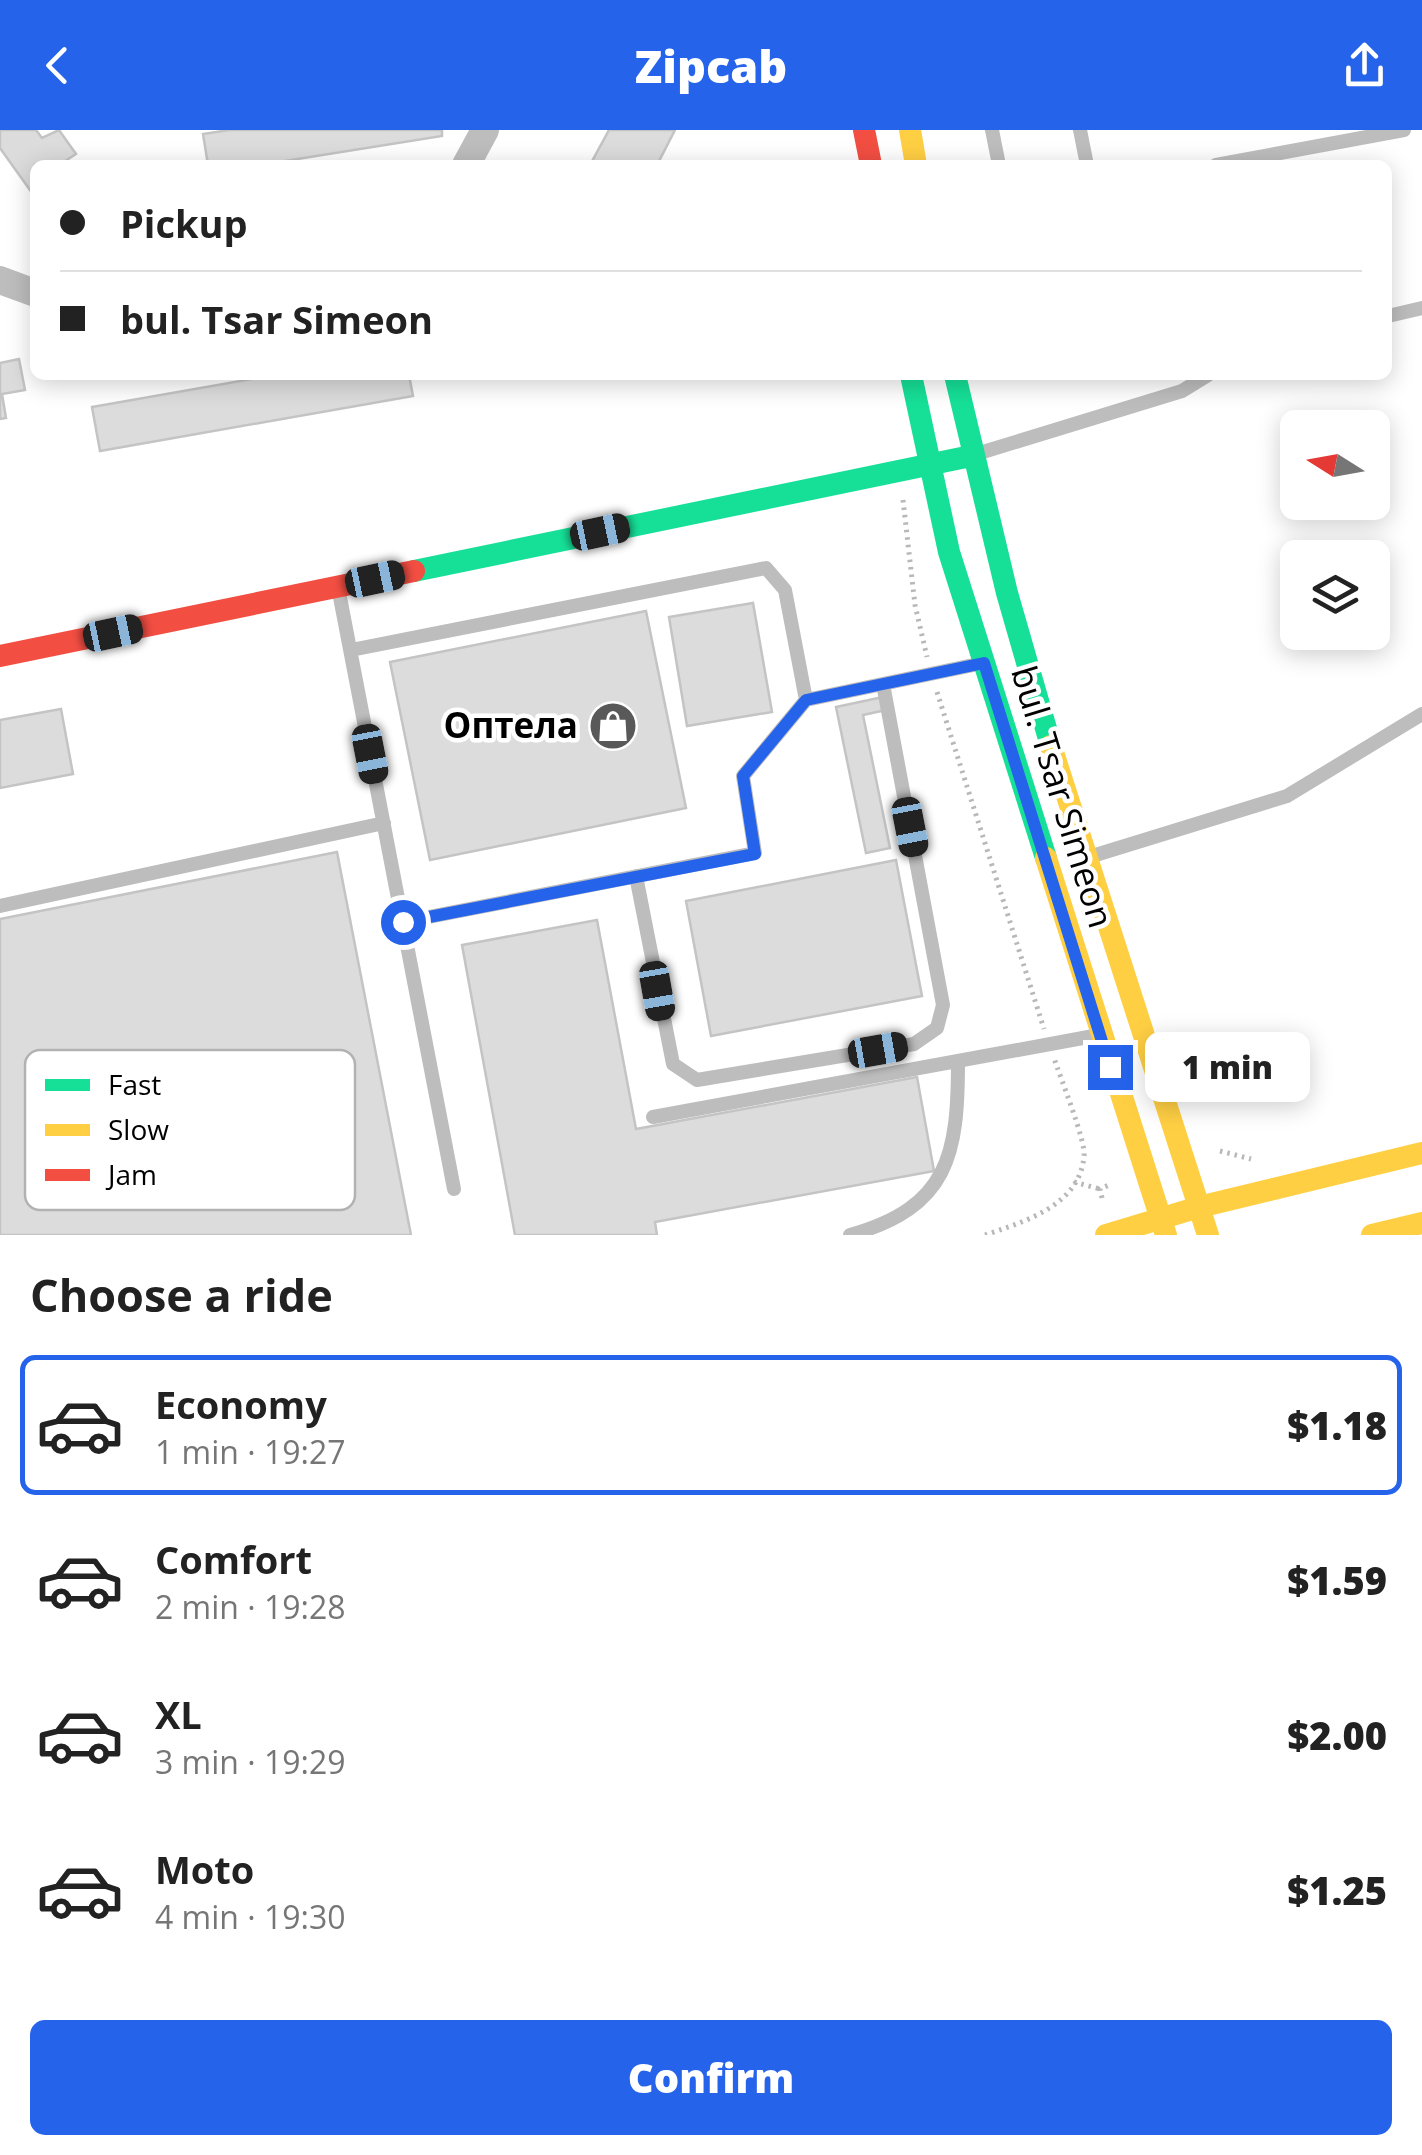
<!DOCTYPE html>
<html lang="en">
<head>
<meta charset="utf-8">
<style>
  body { margin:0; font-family:"Open Sans",sans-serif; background:#f2f2f2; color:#222; height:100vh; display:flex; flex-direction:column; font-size:38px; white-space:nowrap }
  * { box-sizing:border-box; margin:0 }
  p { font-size:32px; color:#767676 }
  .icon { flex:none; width:55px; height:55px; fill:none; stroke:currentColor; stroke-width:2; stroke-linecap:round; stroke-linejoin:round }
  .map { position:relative; height:1105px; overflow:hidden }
  .drawer { display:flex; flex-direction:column; background:#fff; flex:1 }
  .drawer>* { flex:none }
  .banner { position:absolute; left:30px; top:30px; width:1362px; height:220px; border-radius:15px; box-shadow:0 5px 25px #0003; display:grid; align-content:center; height:220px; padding:0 30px; background:#fff }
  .needle { width:65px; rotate:281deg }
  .buttons { position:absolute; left:1280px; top:280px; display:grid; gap:20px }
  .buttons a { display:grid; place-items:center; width:110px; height:110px; border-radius:15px; background:#fff; box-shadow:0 5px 25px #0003; font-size:50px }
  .end { position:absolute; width:45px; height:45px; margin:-22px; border:12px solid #2563eb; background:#fff; box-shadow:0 0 0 5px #fff }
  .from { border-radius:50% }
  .bubble { position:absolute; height:70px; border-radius:15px; background:#fff; box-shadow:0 5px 25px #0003; font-size:32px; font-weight:800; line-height:70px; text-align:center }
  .car { position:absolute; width:30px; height:60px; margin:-30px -15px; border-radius:12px; box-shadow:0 0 8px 2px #0007; background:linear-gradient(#222 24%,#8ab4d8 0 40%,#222 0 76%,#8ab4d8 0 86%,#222 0) }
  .banner b { display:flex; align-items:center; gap:35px; height:95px; font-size:38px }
  .banner b+b { border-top:2px solid #e0e0e0 }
  .banner i { width:25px; height:25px; background:#222 }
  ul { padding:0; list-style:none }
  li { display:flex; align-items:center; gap:30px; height:140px; margin:0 20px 15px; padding:0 10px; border:5px solid transparent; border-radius:15px }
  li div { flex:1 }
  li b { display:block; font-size:38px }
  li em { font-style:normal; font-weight:800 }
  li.on { border-color:#2563eb }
  li>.icon { width:90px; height:90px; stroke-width:1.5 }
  h2 { padding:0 30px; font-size:45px; line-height:120px }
  .primary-button { display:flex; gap:20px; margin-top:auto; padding:20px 30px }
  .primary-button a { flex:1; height:115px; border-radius:15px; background:#2563eb; color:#fff; font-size:40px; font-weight:800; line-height:115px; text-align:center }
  header { display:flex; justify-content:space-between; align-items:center; height:130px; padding:0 30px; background:#2563eb; color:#fff; font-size:45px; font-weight:800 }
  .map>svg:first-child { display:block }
  .building { fill:#dcdcdc; stroke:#c4c4c4; stroke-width:2.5 }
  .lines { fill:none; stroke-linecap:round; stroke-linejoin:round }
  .path { stroke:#b8b8b8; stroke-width:5; stroke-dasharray:2.5 5; stroke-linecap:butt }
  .lane { stroke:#bdbdbd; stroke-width:14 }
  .street { stroke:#bdbdbd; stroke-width:28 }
  .fast { stroke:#16e098; stroke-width:22 }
  .slow { stroke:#ffcf43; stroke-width:22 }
  .jam { stroke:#f24e42; stroke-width:22 }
  .route { stroke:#2563eb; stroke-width:12 }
  .labels { text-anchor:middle; stroke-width:9; stroke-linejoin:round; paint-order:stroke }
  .poi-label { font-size:35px; font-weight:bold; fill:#000; stroke:#fff; text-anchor:end }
  .street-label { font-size:35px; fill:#000; stroke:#fff }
  .key { fill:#fff; stroke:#b2b2b2; stroke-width:2.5 }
  .key-label { font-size:28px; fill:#000 }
</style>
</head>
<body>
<header><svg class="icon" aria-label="back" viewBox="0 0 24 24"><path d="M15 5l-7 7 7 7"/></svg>Zipcab<svg class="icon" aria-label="share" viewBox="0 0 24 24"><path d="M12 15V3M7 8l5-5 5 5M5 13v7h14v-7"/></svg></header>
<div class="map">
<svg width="1422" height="1105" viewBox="0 0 1422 1105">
  <rect width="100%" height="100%" fill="#fff"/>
  <path class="building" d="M0 0H36L42 8 59 0 76 24 59 35H35V67L0 18Z
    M229 0H442V6L260 35H208L203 4Z
    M609 0H675L657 35H590Z
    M19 229 25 260 2 264 6 288 0 289V233Z
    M275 245H409L413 266 100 321 92 277Z
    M753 473 772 582 687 596 669 487Z
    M646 481 686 678 430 730 390 532Z
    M883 567 886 580 863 585 890 718 866 723 836 577Z
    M61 579 73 644 0 658V590Z
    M337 722 411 1105H0V789Z
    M896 730 922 866 711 906 686 771Z
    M597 790 636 999 917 947 934 1041 655 1092 657 1105H515L462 815Z"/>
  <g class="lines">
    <path class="path" d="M903 370 915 475 927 527
      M937 562 1044 899
      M1220 1021 1251 1029
      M1074 1052 1100 1059
      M1102 1068 1100 1059 1109 1055
      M985 1105C1023 1092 1080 1076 1084 1026 1086 1011 1060 947 1054 928"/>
    <path class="lane" d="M992 0 999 35
      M1080 0 1087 35
      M1216 35 1404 0
      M1388 186 1422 178
      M973 325 1182 261 1208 245
      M338 457 454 1059
      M351 520 766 438 785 460 806 570 743 646 755 723 403 792
      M806 570 983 533
      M1089 727 1287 666 1422 584
      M636 746 673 934 697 950 914 914 937 898 943 875 883 554
      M0 776 384 693
      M653 987 1099 905
      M850 1105C949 1077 958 1025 958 931"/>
    <path class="street" d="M466 35 485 0
      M0 150 35 163"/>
    <path class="fast" d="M911 245 949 422 1046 728
      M955 245 1007 463 1051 616
      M414 441 971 326"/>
    <path class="slow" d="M910 0 916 35
      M1051 616 1208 1105
      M1046 728 1166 1105
      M1106 1105 1199 1077 1422 1023
      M1372 1105 1422 1093"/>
    <path class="jam" d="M864 0 871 35
      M0 526 414 441"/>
  </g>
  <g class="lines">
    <path class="route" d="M403 792 755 724 743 646 806 570 984 533 1110 937"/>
  </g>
  <defs>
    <g id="shop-disc" transform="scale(2.5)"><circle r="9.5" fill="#595959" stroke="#fff"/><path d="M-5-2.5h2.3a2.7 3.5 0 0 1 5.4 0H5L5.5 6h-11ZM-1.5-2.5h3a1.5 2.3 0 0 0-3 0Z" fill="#fff"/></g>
  </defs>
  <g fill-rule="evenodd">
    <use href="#shop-disc" x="613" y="596"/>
  </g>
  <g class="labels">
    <g class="poi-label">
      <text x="578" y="608">Оптела</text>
    </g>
    <g class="street-label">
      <text transform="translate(1062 667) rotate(73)" y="12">bul. Tsar Simeon</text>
    </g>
  </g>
  <rect x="25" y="920" width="330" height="160" rx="15" class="key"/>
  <rect x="45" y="949" width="45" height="12" fill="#16e098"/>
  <rect x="45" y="994" width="45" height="12" fill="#ffcf43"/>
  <rect x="45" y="1039" width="45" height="12" fill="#f24e42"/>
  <g class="key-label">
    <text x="108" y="965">Fast</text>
    <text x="108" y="1010">Slow</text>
    <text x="108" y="1055">Jam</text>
  </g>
</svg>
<div class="buttons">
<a><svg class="needle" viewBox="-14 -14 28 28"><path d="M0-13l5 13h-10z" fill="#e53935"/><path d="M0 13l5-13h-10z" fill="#767676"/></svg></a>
<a><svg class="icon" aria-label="layers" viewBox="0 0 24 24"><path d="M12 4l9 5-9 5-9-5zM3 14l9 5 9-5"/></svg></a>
</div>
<i class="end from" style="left:403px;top:792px"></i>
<i class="end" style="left:1110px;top:937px"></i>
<div class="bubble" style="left:1145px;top:902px;width:165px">1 min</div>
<i class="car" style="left:600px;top:402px;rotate:78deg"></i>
<i class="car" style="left:375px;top:449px;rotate:78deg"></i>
<i class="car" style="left:113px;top:503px;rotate:78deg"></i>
<i class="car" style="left:370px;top:624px;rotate:169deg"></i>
<i class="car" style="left:910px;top:697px;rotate:169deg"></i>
<i class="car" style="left:657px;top:861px;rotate:170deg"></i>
<i class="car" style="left:878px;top:920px;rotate:80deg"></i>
<div class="banner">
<b><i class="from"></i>Pickup</b>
<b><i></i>bul. Tsar Simeon</b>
</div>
</div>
<section class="drawer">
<h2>Choose a ride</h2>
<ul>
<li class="on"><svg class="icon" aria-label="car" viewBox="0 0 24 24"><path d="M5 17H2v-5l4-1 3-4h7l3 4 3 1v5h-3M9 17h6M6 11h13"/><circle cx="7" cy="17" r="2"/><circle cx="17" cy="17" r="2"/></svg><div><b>Economy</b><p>1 min · 19:27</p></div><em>$1.18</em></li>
<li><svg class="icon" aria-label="car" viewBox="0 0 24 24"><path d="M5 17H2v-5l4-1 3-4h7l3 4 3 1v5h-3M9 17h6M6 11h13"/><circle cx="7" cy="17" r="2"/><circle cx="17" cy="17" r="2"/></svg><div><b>Comfort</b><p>2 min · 19:28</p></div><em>$1.59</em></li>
<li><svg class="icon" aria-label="car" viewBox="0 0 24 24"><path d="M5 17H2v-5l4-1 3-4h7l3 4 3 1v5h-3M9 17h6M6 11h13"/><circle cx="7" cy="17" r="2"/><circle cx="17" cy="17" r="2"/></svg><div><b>XL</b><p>3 min · 19:29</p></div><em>$2.00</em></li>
<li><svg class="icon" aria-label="car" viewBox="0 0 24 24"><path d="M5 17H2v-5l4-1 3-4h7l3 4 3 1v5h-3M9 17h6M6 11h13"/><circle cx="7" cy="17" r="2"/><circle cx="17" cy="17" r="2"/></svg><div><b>Moto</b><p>4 min · 19:30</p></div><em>$1.25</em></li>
</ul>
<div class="primary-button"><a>Confirm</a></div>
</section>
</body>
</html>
